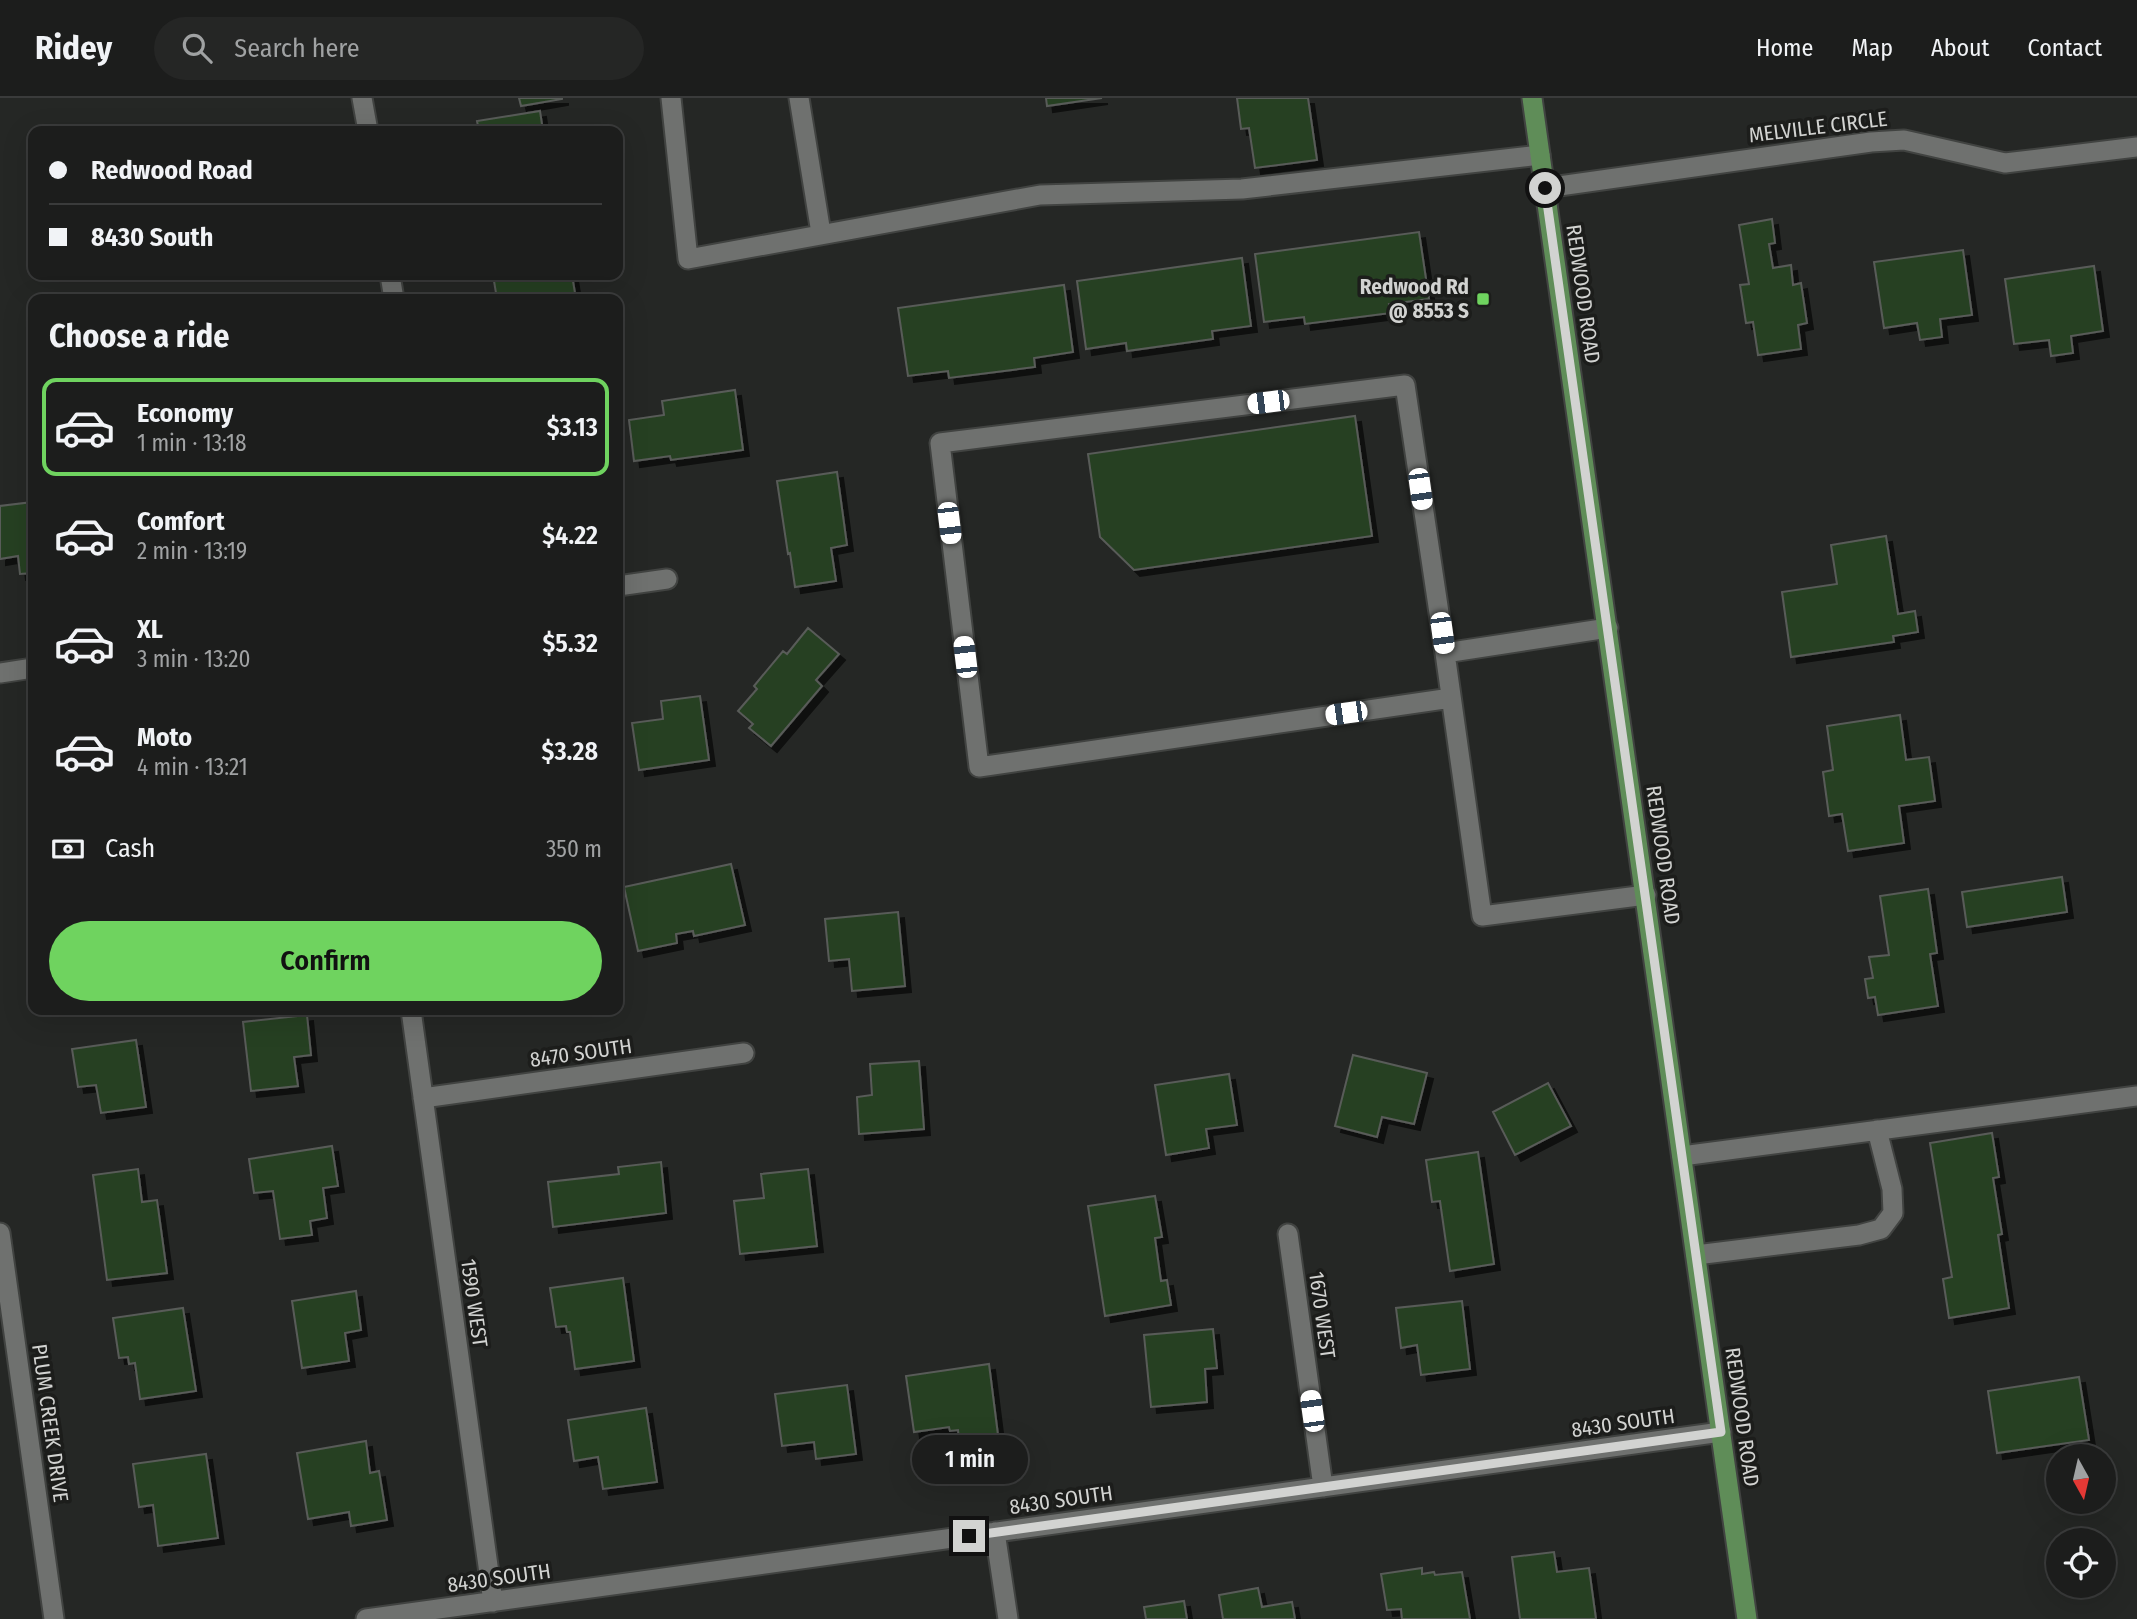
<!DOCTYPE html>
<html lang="en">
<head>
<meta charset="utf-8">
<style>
  body { margin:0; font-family:"Fira Sans Condensed",sans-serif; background:#252625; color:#f1f3f6; height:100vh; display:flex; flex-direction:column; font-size:26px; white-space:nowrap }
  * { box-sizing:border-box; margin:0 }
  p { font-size:23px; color:#a0a2a3 }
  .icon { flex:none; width:38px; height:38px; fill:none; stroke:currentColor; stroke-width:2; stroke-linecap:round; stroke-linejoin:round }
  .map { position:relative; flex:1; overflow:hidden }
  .drawer { position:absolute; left:28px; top:196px; width:595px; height:721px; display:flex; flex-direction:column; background:#1c1d1c; border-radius:14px; box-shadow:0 7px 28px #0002,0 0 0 2px #3a3b3b }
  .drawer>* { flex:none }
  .hud { position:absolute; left:28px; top:28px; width:595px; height:154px; border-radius:14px; box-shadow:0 7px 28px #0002,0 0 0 2px #3a3b3b; display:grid; align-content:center; height:154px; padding:0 21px; background:#1c1d1c }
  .needle { width:46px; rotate:172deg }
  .tools { position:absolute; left:2046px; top:1346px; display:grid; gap:14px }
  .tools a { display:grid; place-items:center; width:70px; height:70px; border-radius:50%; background:#1c1d1c; box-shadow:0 7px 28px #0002,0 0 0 2px #3a3b3b; font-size:35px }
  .end { position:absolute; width:32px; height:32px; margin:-16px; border:9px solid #d2d3d1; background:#111; box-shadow:0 0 0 4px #111 }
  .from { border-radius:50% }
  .bubble { position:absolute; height:49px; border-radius:24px; background:#1c1d1c; box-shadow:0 7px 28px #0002,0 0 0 2px #3a3b3b; font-size:23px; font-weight:600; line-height:49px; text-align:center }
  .car { position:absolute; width:21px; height:42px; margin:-21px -10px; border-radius:9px; box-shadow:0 0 5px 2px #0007; background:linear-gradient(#fff 24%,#345 0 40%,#fff 0 76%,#345 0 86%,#fff 0) }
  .hud b { display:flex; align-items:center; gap:24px; height:66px; font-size:26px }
  .hud b+b { border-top:2px solid #3a3b3b }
  .hud i { width:18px; height:18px; background:#f1f3f6 }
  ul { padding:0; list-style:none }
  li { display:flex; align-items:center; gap:21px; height:98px; margin:0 14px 10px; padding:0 7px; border:4px solid transparent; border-radius:14px }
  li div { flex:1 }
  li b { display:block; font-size:26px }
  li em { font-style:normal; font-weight:600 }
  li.current { border-color:#6fd35f }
  li>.icon { width:63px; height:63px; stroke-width:1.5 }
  h2 { padding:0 21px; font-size:32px; line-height:84px }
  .pay { display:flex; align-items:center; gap:18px; height:77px; padding:0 21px; font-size:26px }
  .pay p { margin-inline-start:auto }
  .cta { display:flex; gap:14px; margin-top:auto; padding:14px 21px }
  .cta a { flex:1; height:80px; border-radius:42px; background:#6fd35f; color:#111; font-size:28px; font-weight:600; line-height:80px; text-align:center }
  header { display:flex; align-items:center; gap:42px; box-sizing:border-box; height:98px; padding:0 35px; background:#1c1d1c; border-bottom:2px solid #3a3b3b }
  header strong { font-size:33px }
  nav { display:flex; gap:38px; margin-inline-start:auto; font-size:24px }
  .search { width:490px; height:63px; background:#252625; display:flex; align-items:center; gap:18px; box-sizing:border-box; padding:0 24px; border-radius:38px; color:#a0a2a3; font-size:26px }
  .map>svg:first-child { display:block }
  .building { fill:#264122; stroke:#595b59; stroke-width:2; filter:url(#shadow) }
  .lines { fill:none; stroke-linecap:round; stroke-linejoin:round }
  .service-casing { stroke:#414341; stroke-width:23 }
  .minor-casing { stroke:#414341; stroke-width:23 }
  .primary-casing { stroke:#414341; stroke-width:23 }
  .service { stroke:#6f716f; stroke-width:19 }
  .minor { stroke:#6f716f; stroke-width:19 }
  .primary { stroke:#5f8d58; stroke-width:19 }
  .route { stroke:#d2d3d1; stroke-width:9 }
  .poi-dot { fill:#6fd35f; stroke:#1c1d1b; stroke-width:2.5 }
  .labels { text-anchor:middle; stroke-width:7; stroke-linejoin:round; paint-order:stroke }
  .street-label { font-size:21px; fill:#d2d3d1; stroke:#1c1d1b }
  .poi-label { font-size:21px; font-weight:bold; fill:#d2d3d1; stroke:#1c1d1b; text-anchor:end }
</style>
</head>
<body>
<header>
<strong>Ridey</strong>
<div class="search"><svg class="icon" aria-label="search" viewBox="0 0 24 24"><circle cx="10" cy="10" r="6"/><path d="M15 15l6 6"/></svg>Search here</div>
<nav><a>Home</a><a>Map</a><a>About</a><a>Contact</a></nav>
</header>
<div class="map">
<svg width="2137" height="1521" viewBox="0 0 2137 1521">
  <defs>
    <filter id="shadow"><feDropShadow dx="6" dy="6" stdDeviation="0" flood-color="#0009"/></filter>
  </defs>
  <rect width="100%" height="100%" fill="#252725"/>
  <path class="building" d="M519 0H562V1L521 8Z
    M1046 0H1102L1047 8Z
    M1237 0H1308L1317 62 1255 70 1249 30 1241 31Z
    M540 13 543 33H479L477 23Z
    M1772 121 1775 145 1769 146 1773 170 1791 167 1793 187 1801 185 1807 225 1798 227 1801 251 1758 257 1753 224 1746 225 1740 187 1749 186 1739 127Z
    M1419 134 1429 201 1389 206 1391 215 1305 226 1304 219 1264 224 1255 156Z
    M1963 152 1972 217 1940 221 1942 239 1920 242 1917 225 1884 230 1874 164Z
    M1242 160 1251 228 1212 233 1213 241 1127 253 1126 245 1086 251 1077 183Z
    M2094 168 2103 233 2071 238 2073 255 2051 258 2049 242 2014 246 2005 181Z
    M493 177H572L576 201H497Z
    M1064 187 1073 254 1034 260 1035 269 949 280 948 273 908 278 898 210Z
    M735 292 743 352 671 362 670 358 634 363 629 322 664 317 662 303Z
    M1355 318 1372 438 1134 472 1100 439 1088 356Z
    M837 374 847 447 831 450 836 483 795 489 790 455 788 456 777 383Z
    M33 404V475L20 476 18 458 0 461V408Z
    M1886 438 1898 516 1915 513 1918 534 1893 538 1894 544 1791 559 1782 494 1837 486 1831 447Z
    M808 530 839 556 816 582 822 588 771 648 749 630 753 626 738 613 757 591 754 588 783 553 787 556Z
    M700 598 709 662 639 672 632 625 663 621 661 603Z
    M1900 617 1906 662 1929 659 1935 703 1899 708 1904 745 1848 753 1842 716 1829 718 1823 674 1833 672 1827 628Z
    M731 766 745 827 694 838 693 833 676 836 677 845 638 853 624 789Z
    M2062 779 2067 814 1967 829 1962 794Z
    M1928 791 1937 855 1930 856 1938 908 1878 917 1875 899 1868 900 1865 881 1873 880 1869 859 1889 857 1880 798Z
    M898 814 905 888 852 893 849 861 829 863 825 821Z
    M307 917 311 957 294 959 298 988 251 993 243 924Z
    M136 942 146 1009 101 1015 96 987 78 989 72 951Z
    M1353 957 1427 975 1414 1026 1382 1019 1377 1039 1335 1028Z
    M919 963 924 1031 859 1036 857 999 872 997 870 966Z
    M1229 976 1237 1027 1206 1031 1209 1050 1166 1057 1155 987Z
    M1548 985 1571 1028 1515 1057 1493 1014Z
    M1992 1035 1999 1079 1993 1080 2002 1136 1998 1137 2009 1210 1949 1220 1943 1181 1952 1179 1930 1045Z
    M332 1048 338 1088 323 1090 327 1120 310 1123 312 1137 280 1141 273 1093 254 1095 249 1061Z
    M1478 1054 1494 1166 1450 1173 1440 1103 1432 1104 1426 1062Z
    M661 1064 666 1115 553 1129 548 1084 619 1076 618 1069Z
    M138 1071 142 1104 157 1102 167 1175 107 1182 93 1077Z
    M808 1071 817 1148 740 1156 734 1103 764 1100 761 1076Z
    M1155 1098 1162 1139 1155 1140 1161 1183 1167 1182 1171 1207 1105 1218 1088 1108Z
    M623 1180 634 1263 575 1271 570 1234H567L566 1228 556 1229 550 1190Z
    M356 1193 361 1232 345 1235 349 1263 302 1270 292 1203Z
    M1462 1203 1470 1271 1421 1277 1417 1247 1401 1250 1396 1210Z
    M183 1210 196 1293 140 1301 135 1265 129 1266 128 1259 119 1260 113 1220Z
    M1213 1231 1217 1270 1205 1271 1207 1304 1151 1309 1144 1237Z
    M989 1266 998 1337 959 1342 958 1332 950 1333 949 1329 914 1334 906 1278Z
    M2079 1279 2089 1342 1997 1355 1988 1293Z
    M847 1287 856 1356 816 1361 814 1344 782 1348 775 1296Z
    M646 1310 657 1384 603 1391 598 1359 574 1363 568 1322Z
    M366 1343 370 1375 379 1373 387 1422 351 1428 349 1414 308 1421 297 1355Z
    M206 1356 218 1440 158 1448 153 1407 139 1409 133 1366Z
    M1554 1454 1557 1474 1589 1470 1596 1521H1520L1512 1459Z
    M1422 1470V1476L1434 1474 1435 1477 1462 1474 1470 1521H1402L1401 1511 1387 1512 1381 1476Z
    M1258 1490 1262 1509 1292 1504 1295 1521H1223L1219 1497Z
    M1184 1503 1187 1521H1146L1144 1509Z"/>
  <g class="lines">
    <g class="service-casing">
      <path id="service" d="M671 0 688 161 1040 97 1242 91 1540 57
        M799 0 821 135
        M1608 530 1445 555 1482 818 1646 797
        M1445 555 1405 287 940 345 979 669 1451 600
        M1682 1058 2137 998
        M1696 1157 1859 1137 1881 1131 1893 1115 1892 1091 1877 1032"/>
    </g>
    <g class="minor-casing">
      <path id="minor" d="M362 0 368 33
        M1545 90 1871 44 1904 42 2005 65 2137 49
        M390 177 394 201
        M618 488 667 481
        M0 575 33 570
        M411 912 493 1504
        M423 1000 744 955
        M0 1135 54 1521
        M1288 1136 1323 1389
        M995 1434 1008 1521
        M366 1521 1721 1334"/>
    </g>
    <g class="primary-casing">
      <path id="primary" d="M1532 0 1747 1521"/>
    </g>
    <use href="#service" class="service"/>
    <use href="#minor" class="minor"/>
    <use href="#primary" class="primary"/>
  </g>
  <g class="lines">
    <path class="route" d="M969 1438 1721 1334 1545 90"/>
  </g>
  <rect class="poi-dot" x="1476" y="194" width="14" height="14" rx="3.5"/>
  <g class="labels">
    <g class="street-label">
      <text transform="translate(1818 29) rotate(-7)" y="7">MELVILLE CIRCLE</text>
      <text transform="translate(1583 196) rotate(82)" y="7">REDWOOD ROAD</text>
      <text transform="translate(1663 757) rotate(82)" y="7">REDWOOD ROAD</text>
      <text transform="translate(581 955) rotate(-8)" y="7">8470 SOUTH</text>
      <text transform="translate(474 1205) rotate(82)" y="7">1590 WEST</text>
      <text transform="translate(1322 1217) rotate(82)" y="7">1670 WEST</text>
      <text transform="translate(1742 1319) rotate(82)" y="7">REDWOOD ROAD</text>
      <text transform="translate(50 1325) rotate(82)" y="7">PLUM CREEK DRIVE</text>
      <text transform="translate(1623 1325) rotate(-8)" y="7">8430 SOUTH</text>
      <text transform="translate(1061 1402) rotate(-8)" y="7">8430 SOUTH</text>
      <text transform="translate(499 1480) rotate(-8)" y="7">8430 SOUTH</text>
    </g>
    <g class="poi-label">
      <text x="1469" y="196">Redwood Rd<tspan x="1469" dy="24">@ 8553 S</tspan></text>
    </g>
  </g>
</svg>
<div class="tools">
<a><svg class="needle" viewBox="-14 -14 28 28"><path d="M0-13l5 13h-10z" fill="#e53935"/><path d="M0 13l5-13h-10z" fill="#a0a2a3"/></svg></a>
<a><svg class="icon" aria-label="locate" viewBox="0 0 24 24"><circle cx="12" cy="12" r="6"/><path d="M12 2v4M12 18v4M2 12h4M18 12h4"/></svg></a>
</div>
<i class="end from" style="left:1545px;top:90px"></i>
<i class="end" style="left:969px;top:1438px"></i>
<div class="bubble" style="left:912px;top:1337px;width:116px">1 min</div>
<i class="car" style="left:1268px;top:304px;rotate:263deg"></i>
<i class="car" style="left:1420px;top:391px;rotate:172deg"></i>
<i class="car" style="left:949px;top:425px;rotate:173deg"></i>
<i class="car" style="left:1442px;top:535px;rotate:172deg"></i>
<i class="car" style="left:965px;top:559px;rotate:353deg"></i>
<i class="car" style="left:1346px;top:615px;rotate:262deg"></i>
<i class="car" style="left:1312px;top:1313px;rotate:352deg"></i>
<div class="hud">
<b><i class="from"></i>Redwood Road</b>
<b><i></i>8430 South</b>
</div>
<section class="drawer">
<h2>Choose a ride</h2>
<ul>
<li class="current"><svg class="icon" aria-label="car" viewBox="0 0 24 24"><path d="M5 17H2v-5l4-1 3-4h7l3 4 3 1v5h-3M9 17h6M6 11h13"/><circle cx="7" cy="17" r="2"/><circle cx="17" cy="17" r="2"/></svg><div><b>Economy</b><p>1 min · 13:18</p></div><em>$3.13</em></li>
<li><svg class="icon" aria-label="car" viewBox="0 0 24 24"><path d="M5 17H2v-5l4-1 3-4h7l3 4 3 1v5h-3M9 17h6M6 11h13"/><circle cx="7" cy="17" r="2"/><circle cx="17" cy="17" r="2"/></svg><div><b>Comfort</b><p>2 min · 13:19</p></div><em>$4.22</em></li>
<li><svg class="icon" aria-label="car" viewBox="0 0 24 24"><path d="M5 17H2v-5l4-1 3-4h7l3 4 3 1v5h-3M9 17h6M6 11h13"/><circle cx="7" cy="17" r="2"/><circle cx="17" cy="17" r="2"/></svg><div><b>XL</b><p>3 min · 13:20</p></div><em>$5.32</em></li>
<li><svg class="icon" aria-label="car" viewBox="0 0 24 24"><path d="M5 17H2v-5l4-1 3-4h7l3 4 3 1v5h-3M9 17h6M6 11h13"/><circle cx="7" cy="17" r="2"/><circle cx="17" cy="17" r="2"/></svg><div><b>Moto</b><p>4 min · 13:21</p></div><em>$3.28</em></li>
</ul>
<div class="pay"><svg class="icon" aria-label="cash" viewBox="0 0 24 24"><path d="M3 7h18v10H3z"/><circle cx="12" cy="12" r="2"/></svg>Cash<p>350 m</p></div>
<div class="cta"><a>Confirm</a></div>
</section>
</div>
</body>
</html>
